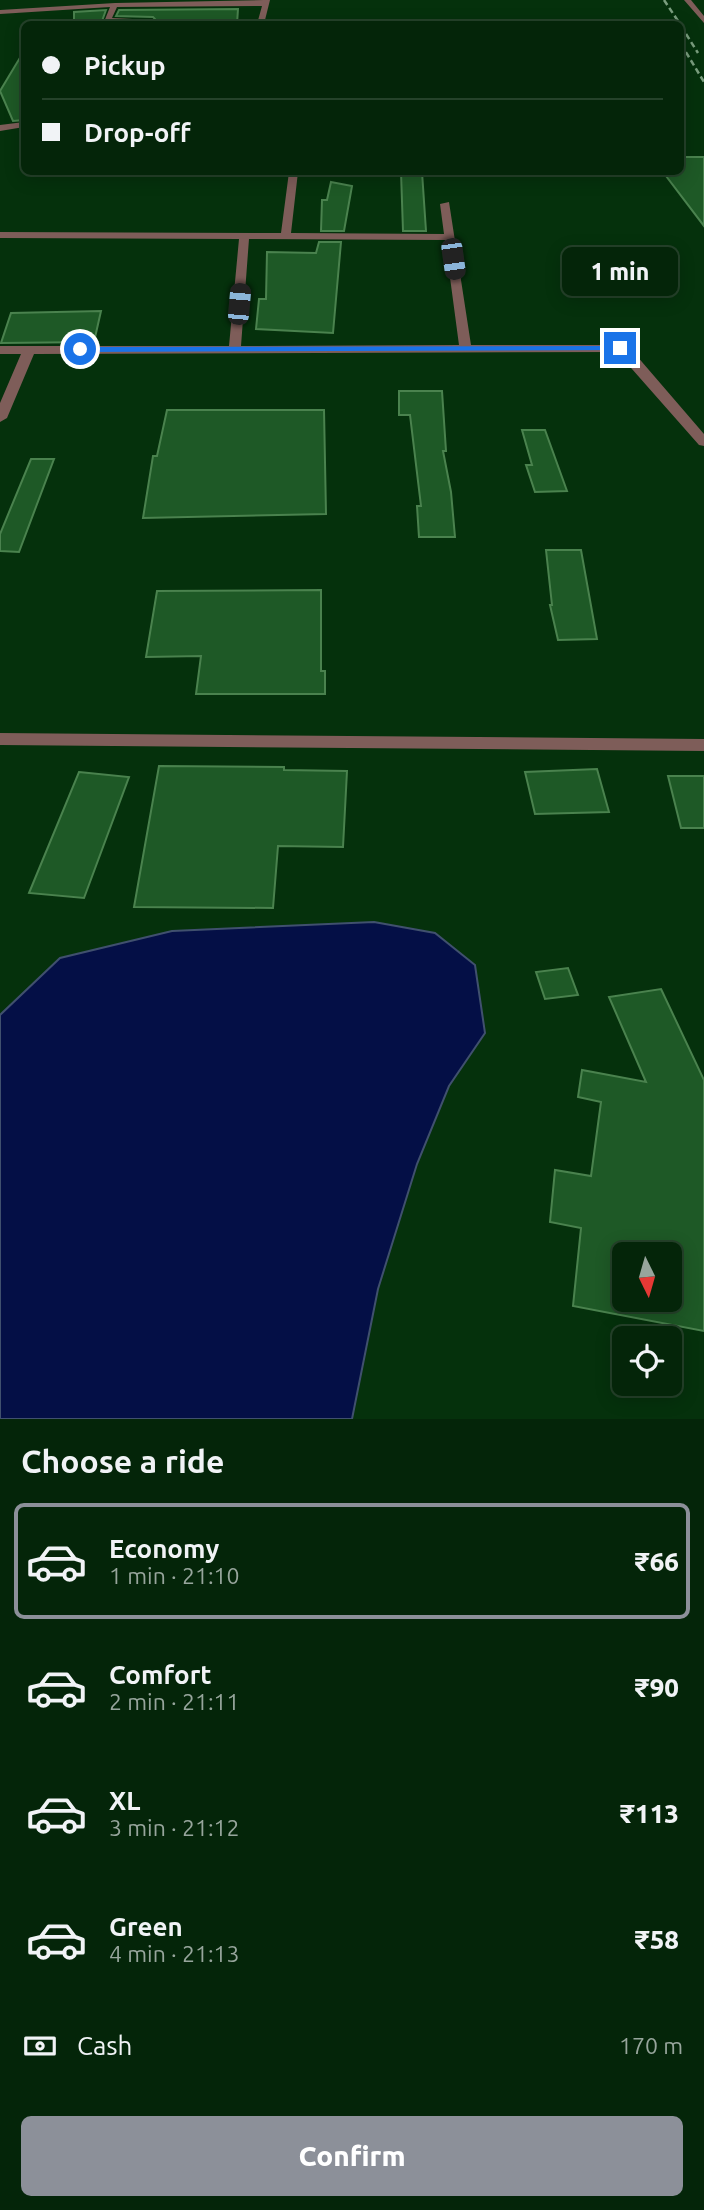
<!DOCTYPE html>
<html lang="en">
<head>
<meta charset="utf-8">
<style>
  body { margin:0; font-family:Ubuntu,sans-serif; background:#0d2d12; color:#f1f3f6; height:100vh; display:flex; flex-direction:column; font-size:26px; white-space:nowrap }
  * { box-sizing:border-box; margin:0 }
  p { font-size:23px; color:#97a59c }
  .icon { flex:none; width:38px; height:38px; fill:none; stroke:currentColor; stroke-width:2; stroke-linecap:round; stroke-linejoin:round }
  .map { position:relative; height:1419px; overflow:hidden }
  .panel { display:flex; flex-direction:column; background:#042509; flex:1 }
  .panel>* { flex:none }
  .hud { position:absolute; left:21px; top:21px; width:663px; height:154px; border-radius:10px; box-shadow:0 4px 18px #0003,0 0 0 2px #25422a; display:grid; align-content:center; height:154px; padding:0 21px; background:#042509 }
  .needle { width:46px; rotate:175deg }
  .tools { position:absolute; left:612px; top:1242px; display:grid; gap:14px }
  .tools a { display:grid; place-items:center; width:70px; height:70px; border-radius:10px; background:#042509; box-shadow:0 4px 18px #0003,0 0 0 2px #25422a; font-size:35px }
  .end { position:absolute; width:32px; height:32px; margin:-16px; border:9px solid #1a73e8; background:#fff; box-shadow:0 0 0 4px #fff }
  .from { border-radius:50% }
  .bubble { position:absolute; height:49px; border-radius:10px; background:#042509; box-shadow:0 4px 18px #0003,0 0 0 2px #25422a; font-size:23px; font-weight:800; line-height:49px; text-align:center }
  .car { position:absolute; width:21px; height:42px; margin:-21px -10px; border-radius:9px; box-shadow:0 0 5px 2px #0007; background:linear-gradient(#222 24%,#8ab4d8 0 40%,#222 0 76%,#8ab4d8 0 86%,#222 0) }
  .hud b { display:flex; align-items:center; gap:24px; height:66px; font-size:26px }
  .hud b+b { border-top:2px solid #25422a }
  .hud i { width:18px; height:18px; background:#f1f3f6 }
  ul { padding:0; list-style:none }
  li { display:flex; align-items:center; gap:21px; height:116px; margin:0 14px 10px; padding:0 7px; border:4px solid transparent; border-radius:10px }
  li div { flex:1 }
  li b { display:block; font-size:26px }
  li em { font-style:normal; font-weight:800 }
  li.selected { border-color:#8c9099 }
  li>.icon { width:63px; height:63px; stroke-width:1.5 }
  h2 { padding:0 21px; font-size:32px; line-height:84px }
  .pay { display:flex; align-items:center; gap:18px; height:77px; padding:0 21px; font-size:26px }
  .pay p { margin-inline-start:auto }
  .cta { display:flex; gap:14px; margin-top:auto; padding:14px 21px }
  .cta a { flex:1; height:80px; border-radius:10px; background:#8c9099; color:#fff; font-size:28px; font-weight:800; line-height:80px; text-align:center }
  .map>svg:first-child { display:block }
  .water { fill:#040f46; stroke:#40506e; stroke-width:2 }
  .building { fill:#1e5926; stroke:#4a824e; stroke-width:2; fill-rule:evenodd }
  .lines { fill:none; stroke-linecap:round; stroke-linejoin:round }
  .minor { fill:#7e5d59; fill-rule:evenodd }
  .rail { stroke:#7a9e7e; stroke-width:2.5; stroke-dasharray:6 3.5; stroke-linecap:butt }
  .route { fill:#1a73e8 }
</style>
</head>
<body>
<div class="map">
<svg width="704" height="1419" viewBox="0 0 704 1419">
  <rect width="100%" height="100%" fill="#05310c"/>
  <path class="water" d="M374 922 435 933 475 965 485 1033 449 1086 417 1164 378 1289 352 1419H0V1015L60 958 172 931Z"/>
  <path class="building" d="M238 9 237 24H153L156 20 153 17 116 16 119 10Z
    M106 10 102 21 104 24H74V12Z
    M24 51V120L13 121 0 91Z
    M681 157H704V226L663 172H681Z
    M401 172H422L426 231H403Z
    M331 182 352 186 344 231H321L322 200H327Z
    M319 242H341L333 333 256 329 259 299H266L267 252 316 253Z
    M101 311 94 342 1 343 11 313Z
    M399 391H442L446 451H443L451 492 455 537H419L417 506H421L410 415H399Z
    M167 410H324L326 514 143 518 153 456H157Z
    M522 430H545L567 491 535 492 526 465H532Z
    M31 459H54L19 552 0 551V534Z
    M546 550H581L597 639 558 640 550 605H552Z
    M321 590V671H325V694H196L201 656 146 657 157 591Z
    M159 766 284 767V770L347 771 343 847 278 846 273 908 134 907Z
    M597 769 609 812 535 814 525 772Z
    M79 772 129 777 84 898 29 893Z
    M668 776H704V828H681Z
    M568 968 578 995 545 999 536 972Z
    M661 989 704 1080V1331L573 1306 581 1228 550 1222 555 1170 591 1176 601 1102 578 1097 582 1070 646 1082 609 997ZM625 1255H670V1300H625Z"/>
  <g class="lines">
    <path class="minor" d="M264 0H270L264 24H257L262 6 117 7 112 18 153 20 150 24 104 22 110 7 0 14V10L115 3Z
      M684 0H691L704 16V23Z
      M24 122V127L0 131V125Z
      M289 172H298L291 233 444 234 440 204 449 202 471 345H624L636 355 704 434V446L699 445 617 352 34 354 7 418 0 422V403L21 354H0V346H229L239 239 0 238V232L281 233ZM249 239 445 240 459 345 241 346Z
      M0 733 704 739V751L0 745Z"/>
    <path class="rail" d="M664 0 680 24
      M681 26 698 53
      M681 44 704 82"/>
  </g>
  <path class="route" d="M620 346 623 350 80 352 77 349 80 347Z"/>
</svg>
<div class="tools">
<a><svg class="needle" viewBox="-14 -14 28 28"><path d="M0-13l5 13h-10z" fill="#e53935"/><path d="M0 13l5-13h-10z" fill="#97a59c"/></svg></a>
<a><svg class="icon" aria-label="locate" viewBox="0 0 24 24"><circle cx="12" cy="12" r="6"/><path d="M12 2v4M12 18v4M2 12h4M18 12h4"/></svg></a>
</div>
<i class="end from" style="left:80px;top:349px"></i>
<i class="end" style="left:620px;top:348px"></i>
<div class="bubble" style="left:562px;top:247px;width:116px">1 min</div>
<i class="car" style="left:453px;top:259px;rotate:172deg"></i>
<i class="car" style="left:239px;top:304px;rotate:5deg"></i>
<div class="hud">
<b><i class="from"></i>Pickup</b>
<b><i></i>Drop-off</b>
</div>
</div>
<section class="panel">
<h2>Choose a ride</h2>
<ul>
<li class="selected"><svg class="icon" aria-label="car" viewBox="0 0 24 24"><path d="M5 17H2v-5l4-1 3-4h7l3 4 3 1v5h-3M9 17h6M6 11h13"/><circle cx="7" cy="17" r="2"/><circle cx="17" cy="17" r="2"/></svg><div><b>Economy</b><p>1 min · 21:10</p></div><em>₹66</em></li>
<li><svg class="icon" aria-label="car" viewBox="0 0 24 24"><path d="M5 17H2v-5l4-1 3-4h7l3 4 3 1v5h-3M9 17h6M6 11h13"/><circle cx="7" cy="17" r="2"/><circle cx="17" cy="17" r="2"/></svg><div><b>Comfort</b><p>2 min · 21:11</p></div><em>₹90</em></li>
<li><svg class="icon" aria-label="car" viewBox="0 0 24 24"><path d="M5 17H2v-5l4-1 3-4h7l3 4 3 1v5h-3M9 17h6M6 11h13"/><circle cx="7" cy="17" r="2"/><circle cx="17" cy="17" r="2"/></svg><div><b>XL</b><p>3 min · 21:12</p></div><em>₹113</em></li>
<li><svg class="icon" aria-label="car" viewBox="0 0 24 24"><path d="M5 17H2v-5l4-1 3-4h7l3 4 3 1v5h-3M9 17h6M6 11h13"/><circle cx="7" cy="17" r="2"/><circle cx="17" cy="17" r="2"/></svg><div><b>Green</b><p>4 min · 21:13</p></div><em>₹58</em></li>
</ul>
<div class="pay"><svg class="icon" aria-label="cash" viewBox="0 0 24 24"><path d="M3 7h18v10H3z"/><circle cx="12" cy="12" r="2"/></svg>Cash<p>170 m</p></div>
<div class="cta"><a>Confirm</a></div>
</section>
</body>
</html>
